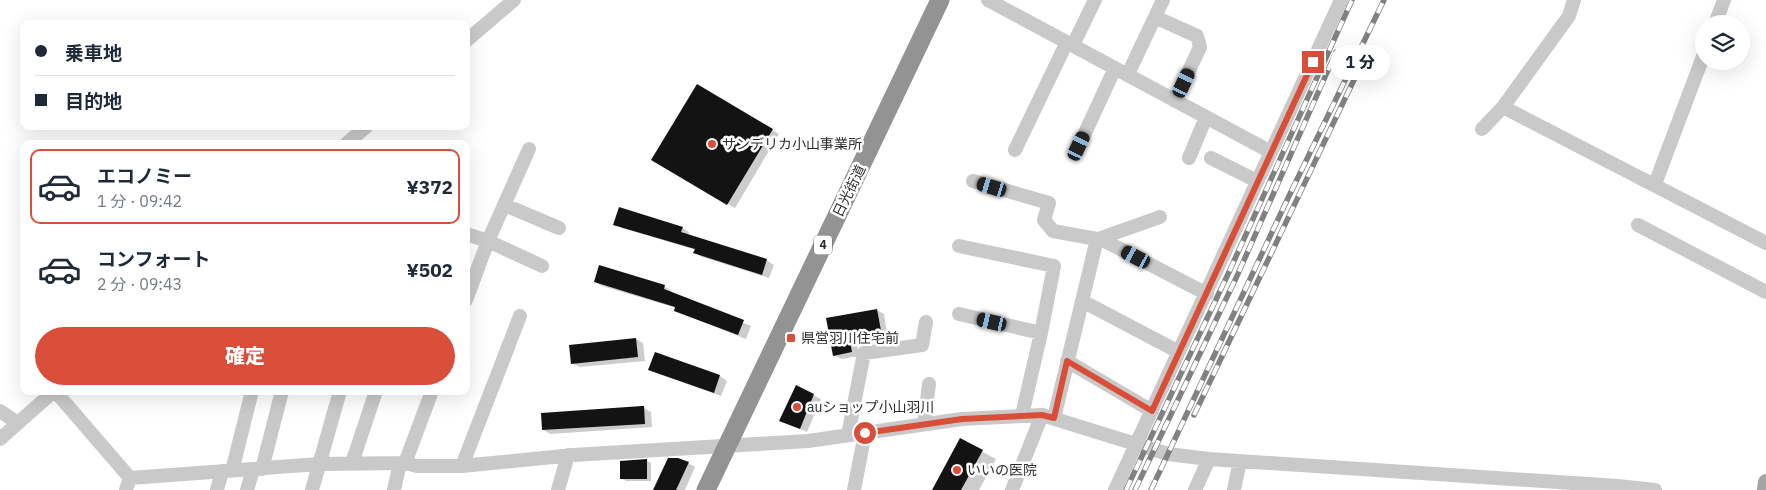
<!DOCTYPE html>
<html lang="ja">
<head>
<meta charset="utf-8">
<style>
  body { margin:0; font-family:"IBM Plex Sans","Noto Sans JP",sans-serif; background:#f6f6f7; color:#1f2937; height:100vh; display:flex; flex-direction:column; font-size:19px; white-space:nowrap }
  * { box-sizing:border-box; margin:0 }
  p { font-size:16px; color:#747a83 }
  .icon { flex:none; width:28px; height:28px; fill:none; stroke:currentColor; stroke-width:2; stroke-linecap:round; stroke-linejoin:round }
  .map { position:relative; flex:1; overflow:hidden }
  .details { position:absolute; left:20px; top:140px; width:450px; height:255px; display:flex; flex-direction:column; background:#fff; border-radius:10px; box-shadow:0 5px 20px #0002 }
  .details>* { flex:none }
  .top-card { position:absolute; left:20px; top:20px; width:450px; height:110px; border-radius:10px; box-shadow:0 5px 20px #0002; display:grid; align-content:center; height:110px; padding:0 15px; background:#fff }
  .fabs { position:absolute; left:1695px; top:15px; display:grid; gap:10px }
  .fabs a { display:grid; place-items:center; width:55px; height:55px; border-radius:50%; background:#fff; box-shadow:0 5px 20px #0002; font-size:25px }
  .end { position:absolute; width:22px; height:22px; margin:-11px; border:6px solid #d84e39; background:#fff; box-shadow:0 0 0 2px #fff }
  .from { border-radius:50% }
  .bubble { position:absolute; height:35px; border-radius:18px; background:#fff; box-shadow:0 5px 20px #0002; font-size:16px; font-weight:800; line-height:35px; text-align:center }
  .car { position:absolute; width:15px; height:30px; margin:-15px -8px; border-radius:6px; box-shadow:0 0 4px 1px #0007; background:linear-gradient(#222 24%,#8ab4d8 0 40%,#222 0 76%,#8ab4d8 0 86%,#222 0) }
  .top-card b { display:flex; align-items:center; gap:18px; height:48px; font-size:19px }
  .top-card b+b { border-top:1px solid #e0e1e3 }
  .top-card i { width:12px; height:12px; background:#1f2937 }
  ul { padding:9px 0 0; list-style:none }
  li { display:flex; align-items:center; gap:15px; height:75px; margin:0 10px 8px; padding:0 5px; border:2px solid transparent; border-radius:10px }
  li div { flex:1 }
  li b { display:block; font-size:19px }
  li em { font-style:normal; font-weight:800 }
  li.on { border-color:#d84e39 }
  li>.icon { width:45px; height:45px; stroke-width:1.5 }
  .button { display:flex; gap:10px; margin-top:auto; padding:10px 15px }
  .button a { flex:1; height:58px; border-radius:30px; background:#d84e39; color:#fff; font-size:20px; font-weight:800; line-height:58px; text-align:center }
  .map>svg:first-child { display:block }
  .shadow { fill:#0003 }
  .building { fill:#131313 }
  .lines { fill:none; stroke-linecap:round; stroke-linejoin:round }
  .minor { stroke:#c9c9c9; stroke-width:14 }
  .major { stroke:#a4a4a4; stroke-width:16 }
  .highway { stroke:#939393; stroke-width:19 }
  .rail-casing { stroke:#818181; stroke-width:5.5 }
  .rail { stroke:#fff; stroke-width:4; stroke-dasharray:11; stroke-linecap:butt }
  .route { stroke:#d84e39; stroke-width:6 }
  .poi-dot { fill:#d84e39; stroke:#fff; stroke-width:2 }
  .labels { text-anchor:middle; stroke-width:5; stroke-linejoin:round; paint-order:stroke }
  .shield { fill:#fff; stroke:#6b6b6b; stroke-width:1 }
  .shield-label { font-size:12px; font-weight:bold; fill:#2c2c2c }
  .poi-label { font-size:14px; fill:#2c2c2c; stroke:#fff; text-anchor:start }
  .street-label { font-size:14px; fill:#2c2c2c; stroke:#fff }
</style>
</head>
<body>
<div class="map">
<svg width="1766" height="490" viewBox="0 0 1766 490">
  <rect width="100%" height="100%" fill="#fff"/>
  <path class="shadow" d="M697 85 779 134 735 208 653 159Z
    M615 224 682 228 689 232 688 236 766 260 774 265 769 278 702 257 695 253 696 250 622 228Z
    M595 282 665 287 672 291 671 293 751 326 746 339 683 314 676 308 602 286Z
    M877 310 884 314 888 340 857 345 859 356 841 359 834 355Z
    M636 339 643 343 645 361 580 367 572 363Z
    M656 353 720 376 727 381 721 396 657 373Z
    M796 387 821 399 807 432 780 420Z
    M644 408 651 412 652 427 551 434 543 430Z
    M960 440 996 459 979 490H933Z
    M647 461 651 463V481H626L622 479Z
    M688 463 695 467 685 490H655Z"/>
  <path class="building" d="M697 84 773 129 727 205 651 160Z
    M619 207 683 227 681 232 767 259 762 275 693 253 695 249 613 225Z
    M599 265 665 285 664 289 744 320 738 335 674 311 675 307 594 282Z
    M877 309 882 336 850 341 852 352 833 356 826 318Z
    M636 338 638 357 571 364 569 345Z
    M655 352 720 375 714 393 648 370Z
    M796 385 814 394 800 429 779 421Z
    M642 406H644L645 424 542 430 541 413Z
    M960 438 983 450 961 490H932Z
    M668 458H678L689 462 676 490H653Z
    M647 459V479H620V461Z"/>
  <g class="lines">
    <path class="minor" d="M988 0 1271 152
      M1155 17 1197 36 1200 47 1175 101
      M1715 24 1724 0
      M466 41 514 0
      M1073 45 1095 0
      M1128 74 1163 0
      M1503 107 1766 243
      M1482 129 1503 107 1569 16 1574 0
      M346 144 367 126
      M1079 146 1115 68
      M1015 150 1067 42
      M1189 158 1206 117
      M1211 158 1257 181
      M973 181 1049 203 1044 220 1053 231 1097 239 1054 418
      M1655 184 1704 54
      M505 205 559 228
      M1638 225 1766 292
      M466 234 488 241 542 266
      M1098 239 1160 217
      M1101 239 1207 294
      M959 246 1054 266 1041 333 1022 415
      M466 300 488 241 529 149
      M1082 301 1179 352
      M959 314 1041 333
      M1067 361 1152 411
      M55 391 130 478
      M0 411 18 423
      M924 424 929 384
      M848 435 864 353 922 345 926 322
      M0 439 54 391
      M352 463 376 391
      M405 463 432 391
      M462 466 520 316
      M262 469 282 391
      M232 471 252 391
      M130 478 319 464 405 463 417 466H462L573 455 808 441 962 419 1042 415 1168 454 1209 459 1618 486 1655 490
      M126 490 130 478
      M217 490 222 471
      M247 490 253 470
      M312 490 340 391
      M394 490 400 463
      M558 490 568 455
      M854 490 865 433
      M1012 490 1042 415
      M1115 490 1341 0
      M1195 490 1209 459
      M1234 490 1240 461"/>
    <path class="major" d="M1765 490 1766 482"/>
    <path class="highway" d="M706 490 940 0"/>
    <g class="rail-casing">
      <path id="rail" d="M1194 415 1362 63
        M1126 490 1229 272 1352 0
        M1135 490 1237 276 1336 52
        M1151 490 1289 196 1384 0"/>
    </g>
    <use href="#rail" class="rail"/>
  </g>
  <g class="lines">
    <path class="route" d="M865 433 962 419 1042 415 1054 418 1067 361 1152 411 1313 62"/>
  </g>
  <g class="poi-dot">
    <circle cx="712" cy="144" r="5"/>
    <rect x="786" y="333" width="10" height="10" rx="2.5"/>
    <circle cx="797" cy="407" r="5"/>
    <circle cx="957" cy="470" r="5"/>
  </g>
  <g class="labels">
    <rect class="shield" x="814" y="235.5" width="18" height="19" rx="4"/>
    <g class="shield-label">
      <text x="823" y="249">4</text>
    </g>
    <g class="poi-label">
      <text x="722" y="149">サンデリカ小山事業所</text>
      <text x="801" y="343">県営羽川住宅前</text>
      <text x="807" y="412">auショップ小山羽川</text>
      <text x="967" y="475">いいの医院</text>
    </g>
    <g class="street-label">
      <text transform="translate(849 191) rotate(-64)" y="5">日光街道</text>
    </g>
  </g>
</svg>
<div class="fabs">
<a><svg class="icon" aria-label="layers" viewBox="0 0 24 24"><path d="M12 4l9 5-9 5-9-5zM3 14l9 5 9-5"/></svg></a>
</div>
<i class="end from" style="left:865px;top:433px"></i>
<i class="end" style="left:1313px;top:62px"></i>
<div class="bubble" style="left:1330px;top:45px;width:60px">1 分</div>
<i class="car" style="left:1184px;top:83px;rotate:25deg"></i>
<i class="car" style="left:1079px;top:146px;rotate:25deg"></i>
<i class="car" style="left:992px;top:187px;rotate:287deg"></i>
<i class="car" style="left:1136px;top:257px;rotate:298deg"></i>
<i class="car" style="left:992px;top:322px;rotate:283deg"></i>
<div class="top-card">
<b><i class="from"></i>乗車地</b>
<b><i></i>目的地</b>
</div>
<section class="details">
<ul>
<li class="on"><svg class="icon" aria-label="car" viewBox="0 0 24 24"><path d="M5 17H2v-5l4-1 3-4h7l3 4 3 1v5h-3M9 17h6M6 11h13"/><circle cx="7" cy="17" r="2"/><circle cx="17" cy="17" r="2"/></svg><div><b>エコノミー</b><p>1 分 · 09:42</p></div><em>¥372</em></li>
<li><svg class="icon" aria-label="car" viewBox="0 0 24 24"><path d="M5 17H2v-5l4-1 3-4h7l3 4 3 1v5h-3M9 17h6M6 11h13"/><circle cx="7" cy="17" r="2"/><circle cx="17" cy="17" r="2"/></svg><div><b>コンフォート</b><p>2 分 · 09:43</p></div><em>¥502</em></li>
</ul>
<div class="button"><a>確定</a></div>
</section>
</div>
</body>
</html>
